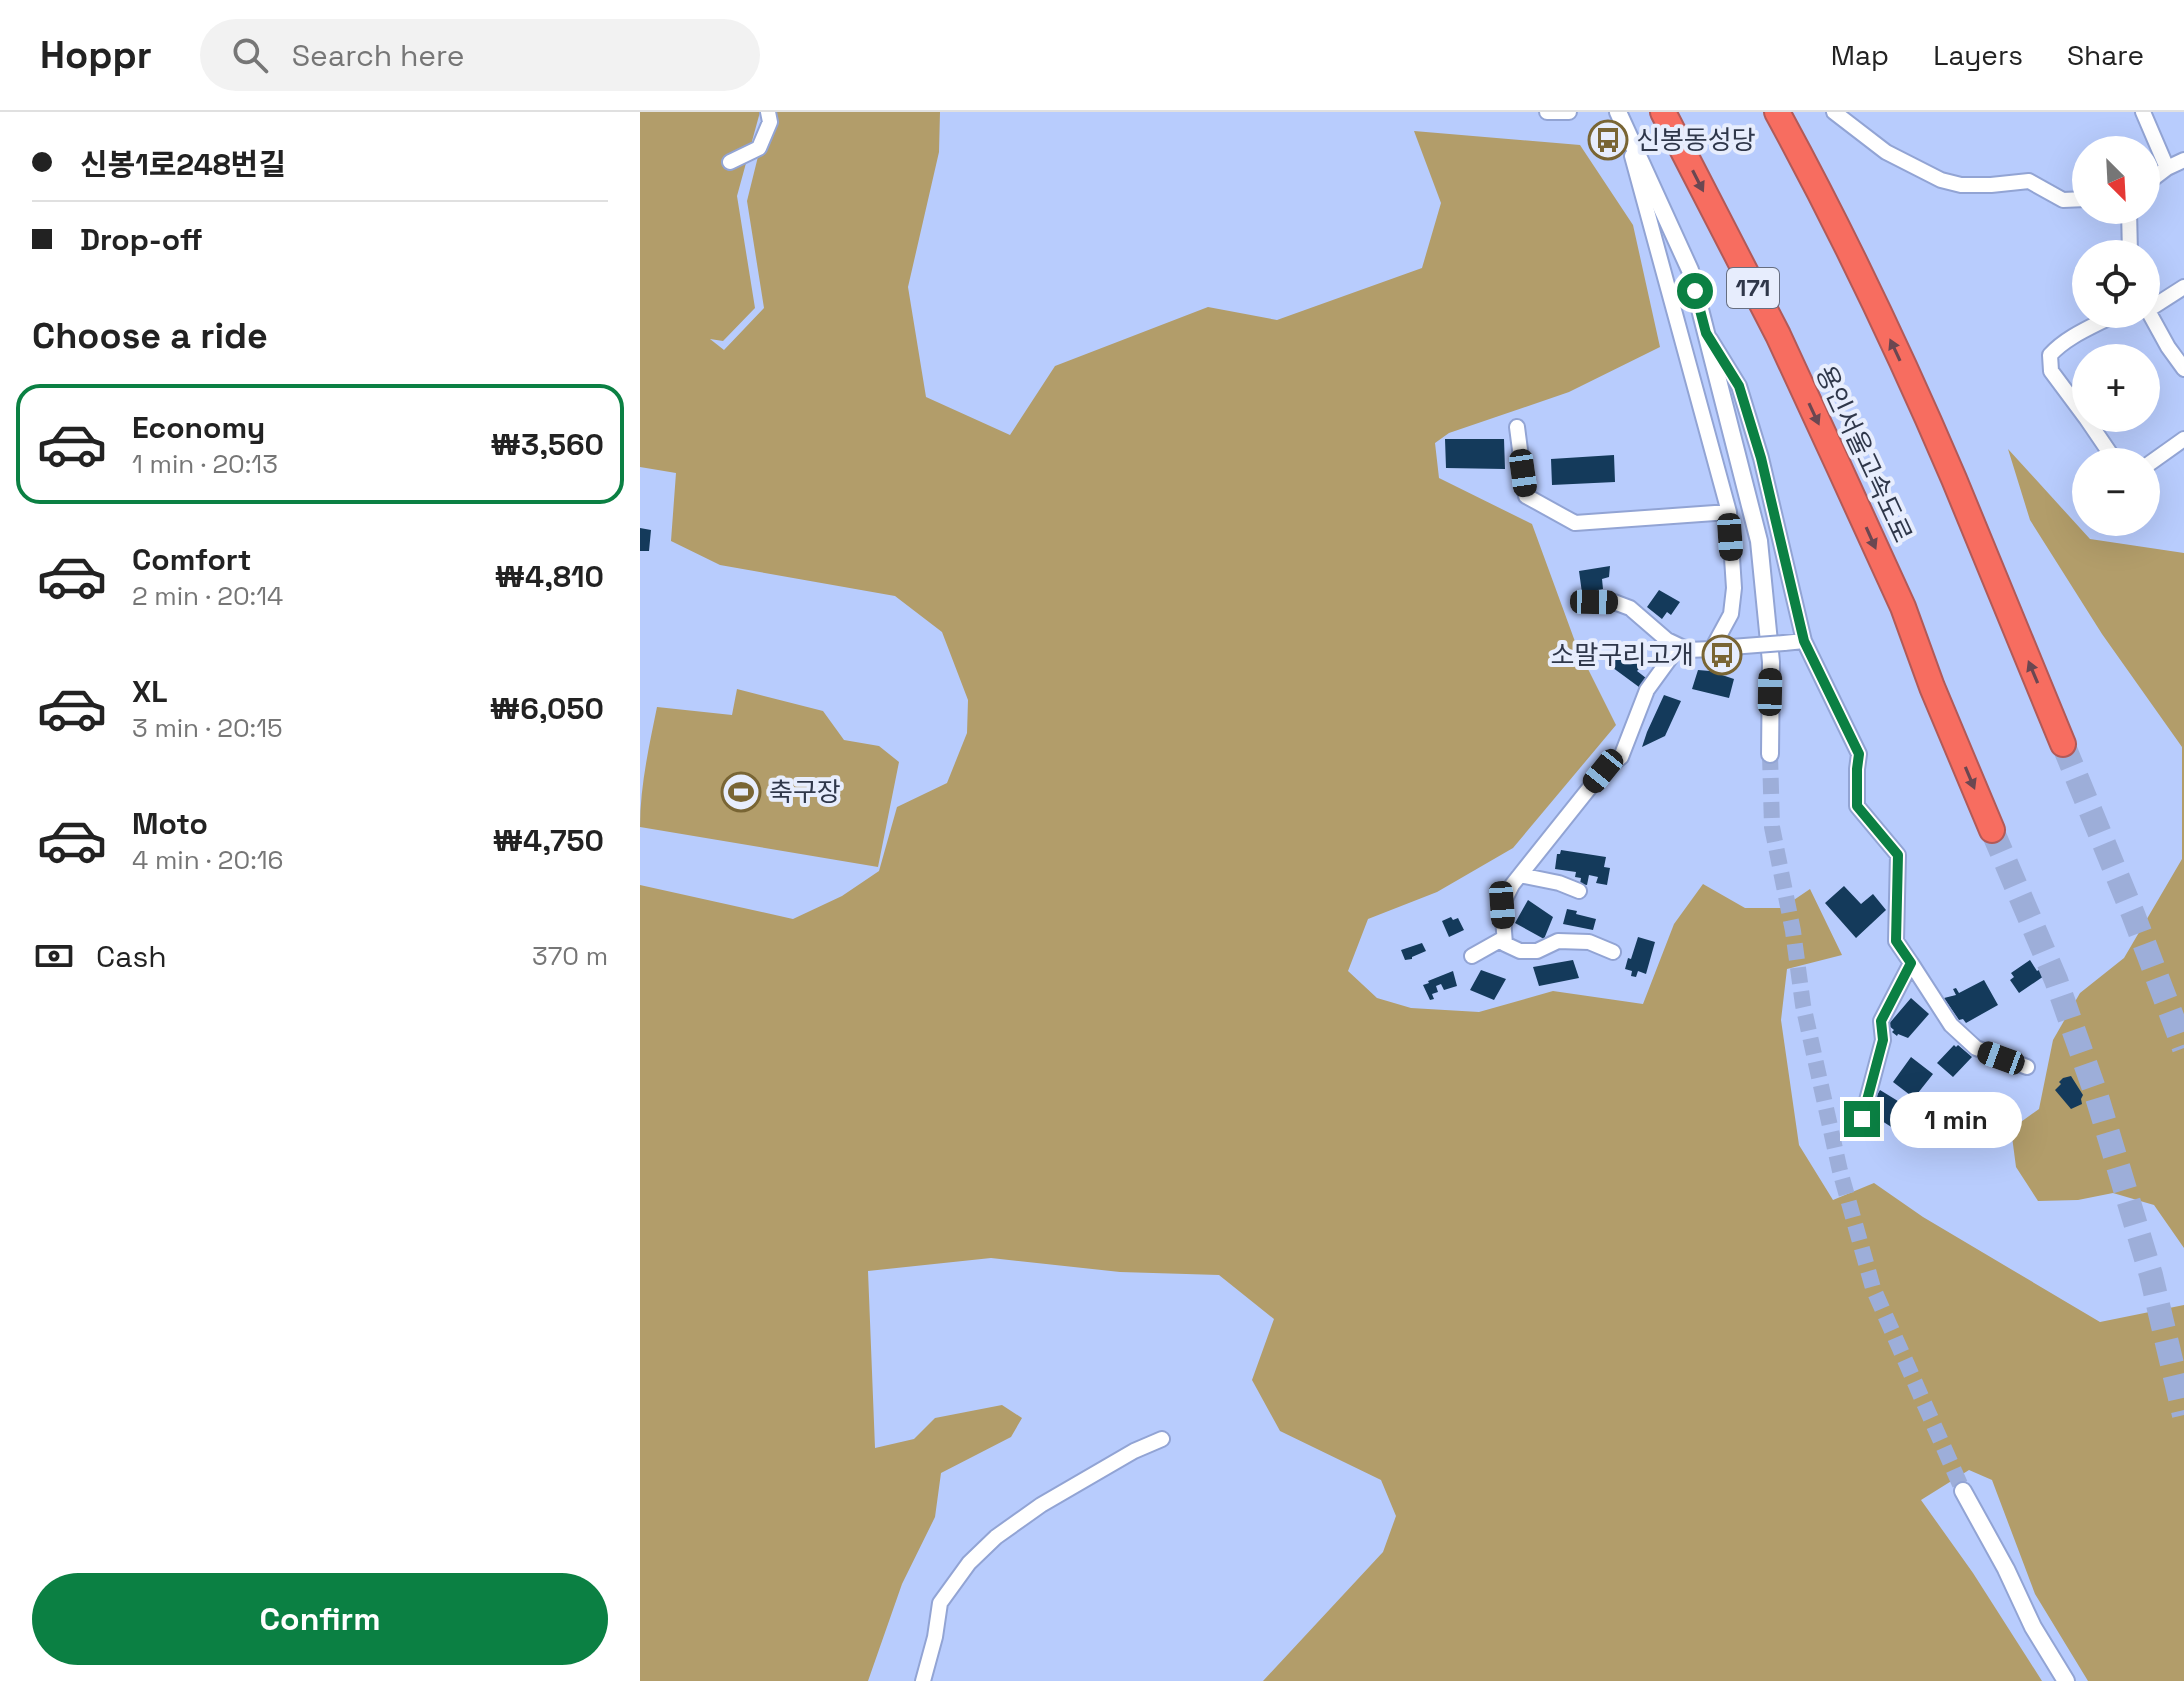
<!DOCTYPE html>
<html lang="en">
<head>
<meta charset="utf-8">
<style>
  body { margin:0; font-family:"Space Grotesk","Noto Sans KR",sans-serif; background:#f2f2f2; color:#222; height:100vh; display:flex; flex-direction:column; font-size:30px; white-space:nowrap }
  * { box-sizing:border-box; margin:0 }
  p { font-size:26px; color:#767676 }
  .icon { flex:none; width:44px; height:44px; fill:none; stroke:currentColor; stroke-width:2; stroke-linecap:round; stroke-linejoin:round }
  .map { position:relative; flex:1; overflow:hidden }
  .side { display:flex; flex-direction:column; background:#fff; width:640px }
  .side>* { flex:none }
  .hud { display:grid; align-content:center; height:176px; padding:0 32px; background:#fff }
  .needle { width:52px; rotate:156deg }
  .controls { position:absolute; left:1432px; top:24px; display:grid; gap:16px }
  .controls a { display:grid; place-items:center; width:88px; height:88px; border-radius:50%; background:#fff; box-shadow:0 8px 32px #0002; font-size:40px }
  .end { position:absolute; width:36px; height:36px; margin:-18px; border:10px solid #0b8043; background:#fff; box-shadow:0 0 0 4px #fff }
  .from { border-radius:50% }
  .bubble { position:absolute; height:56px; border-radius:28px; background:#fff; box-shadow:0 8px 32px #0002; font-size:26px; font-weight:700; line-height:56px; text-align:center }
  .car { position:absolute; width:24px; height:48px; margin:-24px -12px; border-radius:10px; box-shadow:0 0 6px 2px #0007; background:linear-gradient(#222 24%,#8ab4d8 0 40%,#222 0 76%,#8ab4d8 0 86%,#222 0) }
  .hud b { display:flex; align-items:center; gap:28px; height:76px; font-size:30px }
  .hud b+b { border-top:2px solid #e0e0e0 }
  .hud i { width:20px; height:20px; background:#222 }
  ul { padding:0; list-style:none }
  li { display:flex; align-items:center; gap:24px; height:120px; margin:0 16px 12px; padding:0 16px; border:4px solid transparent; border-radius:24px }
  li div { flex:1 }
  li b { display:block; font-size:30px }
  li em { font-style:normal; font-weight:700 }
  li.selected { border-color:#0b8043 }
  li>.icon { width:72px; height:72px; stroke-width:1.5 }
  h2 { padding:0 32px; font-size:36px; line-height:96px }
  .pay { display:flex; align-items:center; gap:20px; height:88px; padding:0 32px; font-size:30px }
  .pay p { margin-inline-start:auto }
  .primary-button { display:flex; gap:16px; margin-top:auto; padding:16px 32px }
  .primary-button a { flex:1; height:92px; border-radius:48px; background:#0b8043; color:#fff; font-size:32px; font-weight:700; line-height:92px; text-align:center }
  header { display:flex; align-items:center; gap:48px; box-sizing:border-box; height:112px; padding:0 40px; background:#fff; border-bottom:2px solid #e0e0e0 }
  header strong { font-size:38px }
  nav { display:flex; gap:44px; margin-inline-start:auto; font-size:28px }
  .search { width:560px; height:72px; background:#f2f2f2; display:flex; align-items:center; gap:20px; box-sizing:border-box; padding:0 28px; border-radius:44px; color:#767676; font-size:30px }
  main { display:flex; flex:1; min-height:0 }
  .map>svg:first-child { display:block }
  .green { fill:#b29d6a }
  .building { fill:#143a5b }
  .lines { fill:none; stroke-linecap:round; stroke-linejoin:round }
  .tertiary-tunnel { stroke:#9daed9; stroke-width:16; stroke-dasharray:16 8; stroke-linecap:butt }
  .motorway-tunnel { stroke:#9daed9; stroke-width:24; stroke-dasharray:24 12; stroke-linecap:butt }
  .minor-casing { stroke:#92a4d4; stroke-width:18 }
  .tertiary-casing { stroke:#92a4d4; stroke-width:20 }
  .motorway-casing { stroke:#b15a58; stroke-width:28 }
  .minor { stroke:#fff; stroke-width:14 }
  .tertiary { stroke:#fff; stroke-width:16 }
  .motorway { stroke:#f76d60; stroke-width:24 }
  .minor-bridge-casing { stroke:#92a4d4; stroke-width:18; stroke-linecap:butt }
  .minor-bridge { stroke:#fff; stroke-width:14 }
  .oneway { fill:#6b4751 }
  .route { stroke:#0b8043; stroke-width:10 }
  .labels { text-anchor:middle; stroke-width:8; stroke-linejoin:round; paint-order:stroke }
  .shield { fill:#e7edfd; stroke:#666e80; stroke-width:2 }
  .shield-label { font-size:24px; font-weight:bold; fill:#2f374a }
  .poi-label { font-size:26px; fill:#2f374a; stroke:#e7edfd; text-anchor:start }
  .street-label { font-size:26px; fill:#2f374a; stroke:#e7edfd }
</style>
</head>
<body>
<header>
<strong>Hoppr</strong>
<div class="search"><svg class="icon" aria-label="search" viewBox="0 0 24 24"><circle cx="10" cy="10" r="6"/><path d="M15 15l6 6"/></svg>Search here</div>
<nav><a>Map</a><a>Layers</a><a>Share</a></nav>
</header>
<main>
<section class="side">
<div class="hud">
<b><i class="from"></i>신봉1로248번길</b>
<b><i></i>Drop-off</b>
</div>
<h2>Choose a ride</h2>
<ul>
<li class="selected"><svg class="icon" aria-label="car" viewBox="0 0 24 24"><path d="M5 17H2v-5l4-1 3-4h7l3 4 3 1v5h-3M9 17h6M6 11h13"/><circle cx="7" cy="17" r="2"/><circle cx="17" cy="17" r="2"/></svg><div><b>Economy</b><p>1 min · 20:13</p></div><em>₩3,560</em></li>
<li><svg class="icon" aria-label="car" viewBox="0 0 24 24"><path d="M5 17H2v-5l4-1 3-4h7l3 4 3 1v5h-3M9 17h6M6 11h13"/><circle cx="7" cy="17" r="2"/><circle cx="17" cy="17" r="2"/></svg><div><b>Comfort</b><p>2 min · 20:14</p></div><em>₩4,810</em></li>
<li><svg class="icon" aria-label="car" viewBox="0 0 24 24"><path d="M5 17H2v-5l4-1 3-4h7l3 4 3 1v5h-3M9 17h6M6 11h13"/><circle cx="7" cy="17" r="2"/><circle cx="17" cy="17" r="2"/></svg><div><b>XL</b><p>3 min · 20:15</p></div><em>₩6,050</em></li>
<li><svg class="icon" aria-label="car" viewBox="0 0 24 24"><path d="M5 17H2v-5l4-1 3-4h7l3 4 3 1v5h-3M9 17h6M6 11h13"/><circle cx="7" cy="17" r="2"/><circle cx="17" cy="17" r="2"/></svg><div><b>Moto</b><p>4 min · 20:16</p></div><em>₩4,750</em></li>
</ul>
<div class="pay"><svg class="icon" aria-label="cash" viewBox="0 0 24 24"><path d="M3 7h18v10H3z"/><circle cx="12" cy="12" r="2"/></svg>Cash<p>370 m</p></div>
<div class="primary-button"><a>Confirm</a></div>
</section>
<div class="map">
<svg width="1544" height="1569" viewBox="0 0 1544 1569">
  <rect width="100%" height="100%" fill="#b8ccfd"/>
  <path class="green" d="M0 0H120L97 84 115 196 83 229 70 227 84 238 124 196 107 89 129 0H300L299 40 268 175 286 285 370 323 415 254 568 195 637 208 782 156 801 91 774 19 940 33 993 113 1020 235 929 280 809 321 795 331 799 366 892 412 937 535 976 613 873 736 797 780 728 807 708 859 737 886 771 896 839 900 913 879 1003 892 1034 812 1063 772 1105 796H1142L1170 777 1202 843 1147 857 1141 908 1159 1033 1193 1088 1234 1071 1283 1105 1460 1210 1544 1193V1569H1448L1395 1482 1352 1368 1329 1358 1281 1388 1333 1461 1402 1569H623L743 1440 756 1404 741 1368 640 1319 612 1268 634 1207 579 1163 480 1160 351 1146 228 1159 235 1336 274 1327 295 1306 362 1293 382 1306 371 1325 301 1361 295 1405 262 1472 228 1569H0V773L153 807 202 784 239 759 257 695 307 671 327 621 328 588 302 520 255 484 80 453 31 429 36 361 0 355Z
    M1368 337 1450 427 1544 441V1136L1514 1093 1473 1081 1438 1088 1398 1089 1376 1055 1371 1017 1399 997 1413 928 1440 881 1484 846 1542 747V635L1462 522 1390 408Z
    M97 577 183 599 204 628 239 634 259 650 238 755 0 715C0 674 9 635 17 595L92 603Z"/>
  <path class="building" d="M805 327H864L865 357 806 356Z
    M974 343 975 370 912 373 911 347Z
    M0 416 11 418 9 439H0Z
    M970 454 969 465 962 467 963 477 942 481 939 459Z
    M1019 478 1040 490 1031 503 1027 500 1022 507 1007 495Z
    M977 533 988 542 989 547 991 546 996 549 999 557 997 559 1006 566 999 575 965 550Z
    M1058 558 1070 559 1094 567 1089 586 1052 577Z
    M1024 583 1041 589 1025 624 1002 635 1007 620Z
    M921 738 966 745 964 755 970 756 967 773 956 771 958 765 949 763 947 773 940 772 941 766 935 765 936 760 915 757 917 742H920Z
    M1204 774 1221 792 1233 782 1246 798 1216 826 1185 791Z
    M888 788 913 805 904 827 875 811Z
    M927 797 937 799 936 802 956 807 953 818 923 812Z
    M811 805 813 808 818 806 824 818 809 825 802 809Z
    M998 825 1015 830 1006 862 998 859 996 865 991 864 992 859 985 857 988 846 991 847Z
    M782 831 786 839 772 845V847L765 848 761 838Z
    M933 848 939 866 899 874 893 855Z
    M1390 848 1397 859 1401 857 1404 864 1379 881 1370 868 1374 865 1371 861Z
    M841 858 866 867 854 888 830 878Z
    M813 859 817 874 804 878 801 872 796 874 798 880 792 882 794 887 790 888 783 873 789 871 788 869Z
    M1344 868 1358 893 1326 911 1323 907 1319 908 1304 886 1316 883 1313 877 1316 876 1319 881Z
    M1271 886 1289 902 1268 926 1258 922 1257 924 1252 920 1254 918 1248 913Z
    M1314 933 1316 935 1318 933 1332 945 1313 965 1297 951Z
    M1271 945 1293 962 1274 986 1253 970Z
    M1431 964 1443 983 1441 987 1442 992 1431 997 1415 978 1421 972 1419 970 1423 966Z
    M1240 978 1266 994 1253 1016 1234 1004 1230 1005 1234 984 1236 985Z"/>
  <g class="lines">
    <path class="tertiary-tunnel" d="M1130 642 1132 715 1153 819 1163 893 1200 1059 1233 1176 1323 1379"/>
    <path class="motorway-tunnel" d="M1423 632 1493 802 1544 936
      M1352 718 1416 868 1457 985 1511 1163 1544 1303"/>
    <g class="minor-casing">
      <path id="minor" d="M907 0H929
        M1194 0 1246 40 1301 68 1321 73H1351L1389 69 1423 88 1446 87
        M1503 0 1527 56 1506 72
        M992 44 1089 400 1094 476 1091 502 1072 537 1091 535
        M90 50 119 36 130 10 128 0
        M1527 56 1544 48
        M1489 98 1490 142
        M1506 195 1528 235 1544 257
        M1508 198 1544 175
        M1070 227 1099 274 1121 346 1164 529 1144 531
        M1446 306 1411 259 1410 243C1427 224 1454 214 1476 202
        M1446 306 1476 350
        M877 315 886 384 935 411 1089 400
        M1506 354 1544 327
        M954 490H974L990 496 1027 528 1048 538 1072 537
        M1164 529 1219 642 1217 657V694L1258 743 1256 829 1271 851 1241 909 1243 928 1222 1007
        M880 763 919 771 939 779
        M973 840 949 830 918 829 897 839H880L865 832 862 793 872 773 963 659 981 645 1007 578 1039 534
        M832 844 864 826
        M1271 851 1311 913 1336 936 1387 955
        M283 1569 295 1525 300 1491 329 1451 356 1425 401 1393 494 1339 522 1327"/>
    </g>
    <g class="tertiary-casing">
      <path id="tertiary" d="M978 0 1050 158 1119 429 1131 550 1130 642
        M1323 1379 1366 1457 1393 1515 1426 1569"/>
    </g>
    <g class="motorway-casing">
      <path id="motorway" d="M1023 0 1138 223 1199 355 1263 495 1292 575 1352 718
        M1137 0C1202 119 1261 243 1314 367 1351 455 1386 544 1423 632"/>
    </g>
    <use href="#minor" class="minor"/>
    <use href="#tertiary" class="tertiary"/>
    <use href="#motorway" class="motorway"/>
    <g class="minor-bridge-casing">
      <path id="minor-bridge" d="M1091 535 1144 531"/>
    </g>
    <use href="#minor-bridge" class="minor-bridge"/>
  </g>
  <defs><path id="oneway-solid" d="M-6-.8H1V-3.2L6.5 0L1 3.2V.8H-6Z" transform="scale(2)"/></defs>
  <g class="oneway">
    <use href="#oneway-solid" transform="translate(1058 69) rotate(63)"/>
    <use href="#oneway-solid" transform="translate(1255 238) rotate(-115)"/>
    <use href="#oneway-solid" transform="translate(1174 302) rotate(65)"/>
    <use href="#oneway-solid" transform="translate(1231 426) rotate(66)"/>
    <use href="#oneway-solid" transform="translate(1393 560) rotate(-113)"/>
    <use href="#oneway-solid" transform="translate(1330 666) rotate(67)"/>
  </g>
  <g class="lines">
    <path class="route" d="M1055 179 1066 221 1099 274 1121 346 1164 529 1219 642 1217 657V694L1258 743 1256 829 1271 851 1241 909 1243 928 1222 1007"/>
  </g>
  <defs>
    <g id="bus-ring" transform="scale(2)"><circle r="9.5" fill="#e7edfd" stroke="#796534" stroke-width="1.5"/><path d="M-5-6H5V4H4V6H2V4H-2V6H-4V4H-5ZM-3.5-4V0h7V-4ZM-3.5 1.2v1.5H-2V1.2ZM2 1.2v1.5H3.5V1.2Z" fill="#796534"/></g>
    <g id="stadium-ring" transform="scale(2)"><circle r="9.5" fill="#e7edfd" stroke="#796534" stroke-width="1.5"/><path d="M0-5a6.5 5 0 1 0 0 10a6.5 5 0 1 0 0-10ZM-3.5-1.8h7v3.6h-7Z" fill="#796534"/></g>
  </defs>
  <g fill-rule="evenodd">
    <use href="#bus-ring" x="968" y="28"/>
    <use href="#bus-ring" x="1082" y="543"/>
    <use href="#stadium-ring" x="101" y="680"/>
  </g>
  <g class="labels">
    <rect class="shield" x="1087" y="156" width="52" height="40" rx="6"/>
    <g class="shield-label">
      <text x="1113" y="184">171</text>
    </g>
    <g class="poi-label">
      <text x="996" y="37">신봉동성당</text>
      <text x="1054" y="552" text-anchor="end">소말구리고개</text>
      <text x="129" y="689">축구장</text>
    </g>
    <g class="street-label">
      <text transform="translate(1224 342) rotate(65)" y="9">용인서울고속도로</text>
    </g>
  </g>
</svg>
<div class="controls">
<a><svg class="needle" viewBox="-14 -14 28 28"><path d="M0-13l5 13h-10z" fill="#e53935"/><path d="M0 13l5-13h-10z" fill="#767676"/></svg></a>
<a><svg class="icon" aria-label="locate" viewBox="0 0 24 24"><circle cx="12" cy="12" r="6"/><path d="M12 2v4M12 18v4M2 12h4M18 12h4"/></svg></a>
<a>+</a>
<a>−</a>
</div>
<i class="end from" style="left:1055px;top:179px"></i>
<i class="end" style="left:1222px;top:1007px"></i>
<div class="bubble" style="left:1250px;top:980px;width:132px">1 min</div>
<i class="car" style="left:883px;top:361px;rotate:172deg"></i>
<i class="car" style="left:1090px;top:425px;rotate:176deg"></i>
<i class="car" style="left:954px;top:490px;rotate:91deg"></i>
<i class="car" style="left:1130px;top:580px;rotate:1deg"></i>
<i class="car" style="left:963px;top:659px;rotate:219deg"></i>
<i class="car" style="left:862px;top:793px;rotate:176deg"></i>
<i class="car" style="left:1361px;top:946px;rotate:290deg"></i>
</div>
</main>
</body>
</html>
